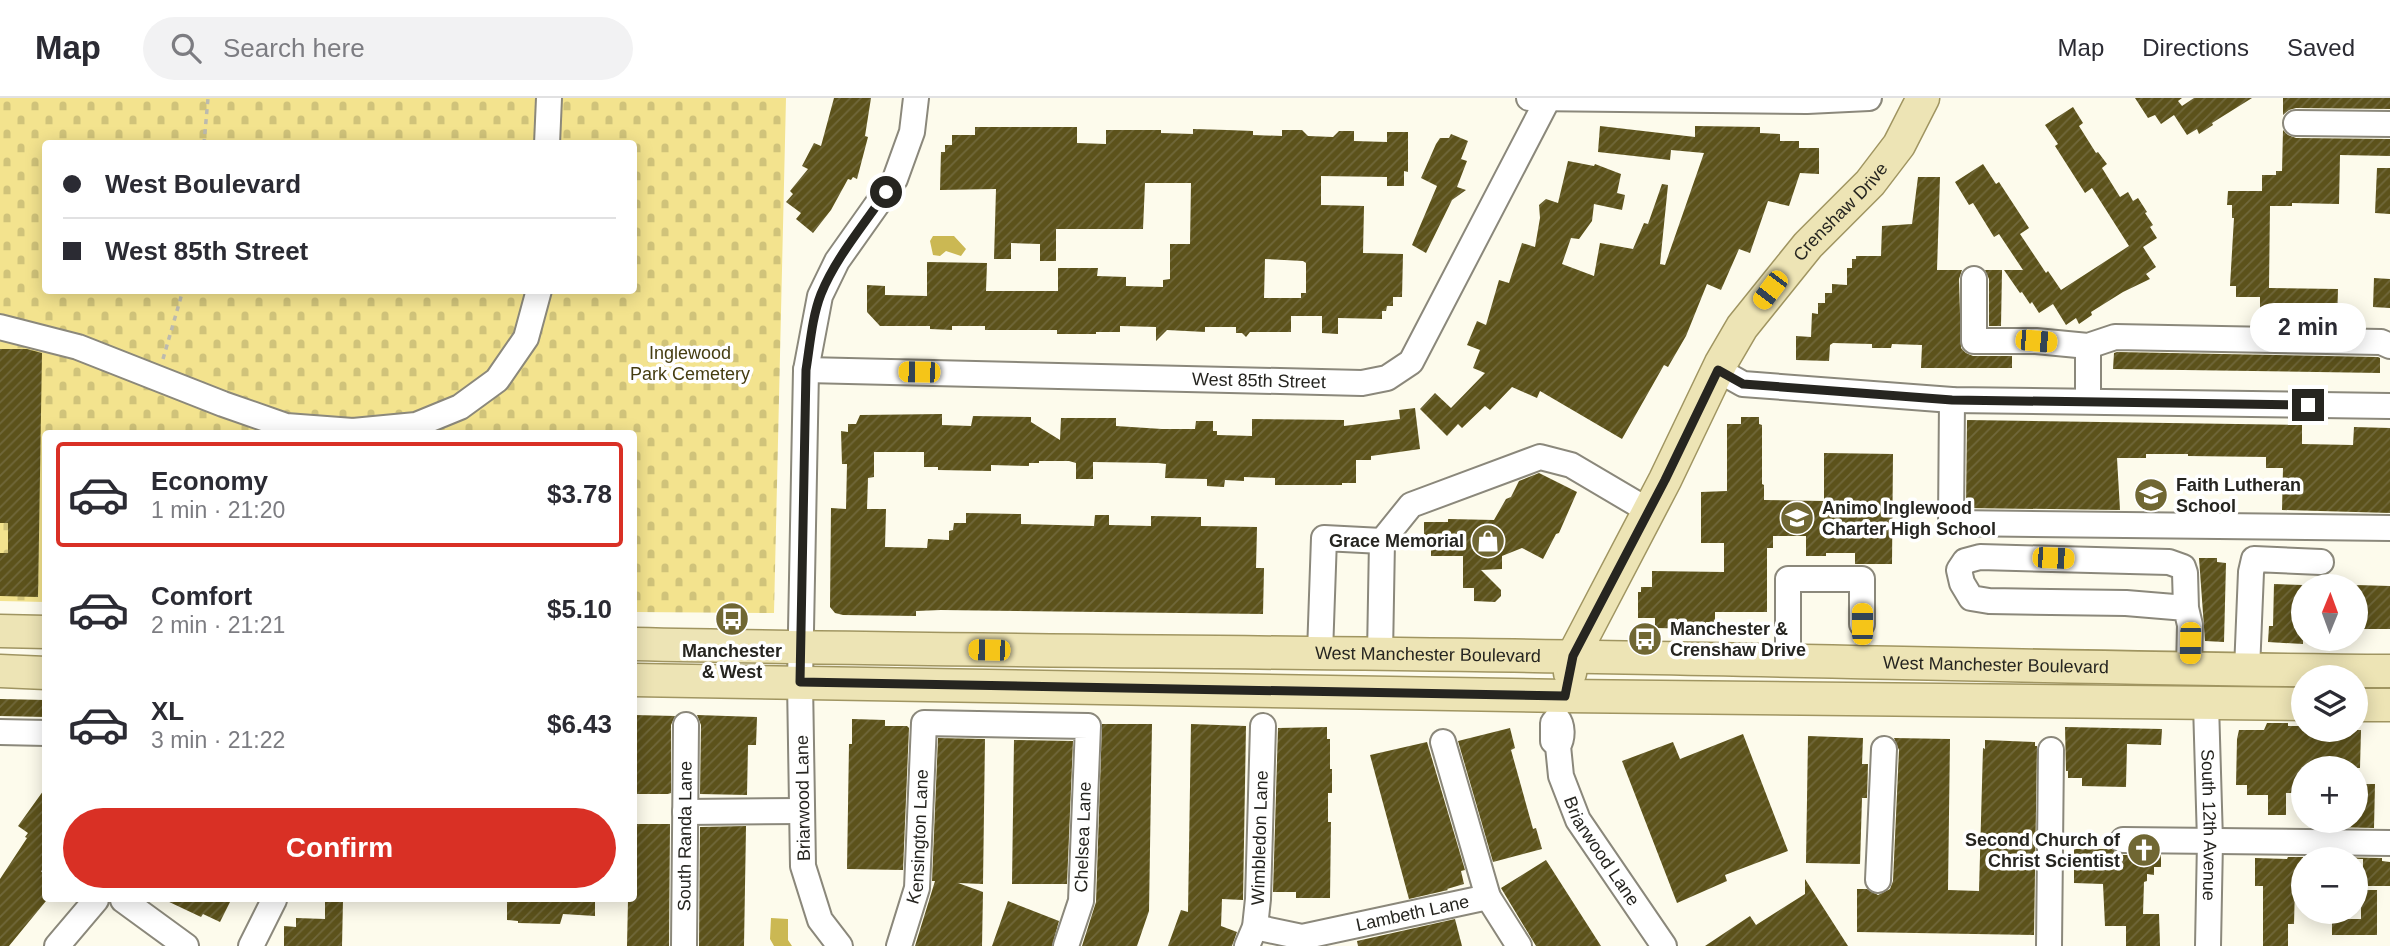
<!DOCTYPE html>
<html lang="en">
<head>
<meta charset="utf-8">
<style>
  body { margin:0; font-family:Arial,sans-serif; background:#f2f2f3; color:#2b2b33; height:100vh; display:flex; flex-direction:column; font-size:26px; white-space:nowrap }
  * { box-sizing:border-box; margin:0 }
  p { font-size:23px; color:#7c7c81 }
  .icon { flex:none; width:38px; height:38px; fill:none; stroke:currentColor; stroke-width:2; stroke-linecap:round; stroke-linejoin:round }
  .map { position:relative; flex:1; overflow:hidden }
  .details { position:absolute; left:42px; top:332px; width:595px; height:472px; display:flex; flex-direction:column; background:#fff; border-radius:7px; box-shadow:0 4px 18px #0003 }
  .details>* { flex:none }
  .guide { position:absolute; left:42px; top:42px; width:595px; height:154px; border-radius:7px; box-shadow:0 4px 18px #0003; display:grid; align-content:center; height:154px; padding:0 21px; background:#fff }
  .needle { width:46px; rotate:1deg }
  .buttons { position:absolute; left:2291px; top:476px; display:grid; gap:14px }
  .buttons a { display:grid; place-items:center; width:77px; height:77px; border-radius:50%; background:#fff; box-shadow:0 4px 18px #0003; font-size:35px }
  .end { position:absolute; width:32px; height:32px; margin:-16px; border:9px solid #262520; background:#fff; box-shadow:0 0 0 4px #fff }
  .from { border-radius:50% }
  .bubble { position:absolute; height:49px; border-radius:24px; background:#fff; box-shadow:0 4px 18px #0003; font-size:23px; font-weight:700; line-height:49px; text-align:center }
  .car { position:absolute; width:21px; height:42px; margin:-21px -10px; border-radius:9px; box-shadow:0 0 5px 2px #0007; background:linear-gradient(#f5c518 24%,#345 0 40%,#f5c518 0 76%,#345 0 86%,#f5c518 0) }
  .guide b { display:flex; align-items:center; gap:24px; height:66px; font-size:26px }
  .guide b+b { border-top:2px solid #e1e1e2 }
  .guide i { width:18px; height:18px; background:#2b2b33 }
  ul { padding:12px 0 0; list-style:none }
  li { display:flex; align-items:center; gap:21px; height:105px; margin:0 14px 10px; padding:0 7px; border:4px solid transparent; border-radius:7px }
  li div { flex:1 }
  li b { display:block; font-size:26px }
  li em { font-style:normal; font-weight:700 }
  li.selected { border-color:#d93025 }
  li>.icon { width:63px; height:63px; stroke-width:1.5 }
  .cta { display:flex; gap:14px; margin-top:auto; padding:14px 21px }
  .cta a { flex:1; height:80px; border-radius:42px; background:#d93025; color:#fff; font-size:28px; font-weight:700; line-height:80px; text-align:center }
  header { display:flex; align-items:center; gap:42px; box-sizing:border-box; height:98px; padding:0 35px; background:#fff; border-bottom:2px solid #e1e1e2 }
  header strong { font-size:33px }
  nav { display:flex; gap:38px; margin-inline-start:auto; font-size:24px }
  .search { width:490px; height:63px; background:#f2f2f3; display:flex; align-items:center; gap:18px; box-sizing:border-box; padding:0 24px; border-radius:38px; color:#7c7c81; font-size:26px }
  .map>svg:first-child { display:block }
  .cemetery { fill:url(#cemetery-stones); fill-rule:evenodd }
  .water { fill:#cbb853 }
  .building { fill:url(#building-hatch); fill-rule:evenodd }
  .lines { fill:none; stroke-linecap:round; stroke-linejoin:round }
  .minor-casing { stroke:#8b887b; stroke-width:28 }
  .major-casing { stroke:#a09561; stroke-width:35 }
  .path { stroke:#bcbaae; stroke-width:3.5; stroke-dasharray:5 5; stroke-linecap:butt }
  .minor { stroke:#fff; stroke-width:24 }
  .major { stroke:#ede4b5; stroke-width:32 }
  .route { stroke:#262520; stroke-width:9 }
  .labels { text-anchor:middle; stroke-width:7; stroke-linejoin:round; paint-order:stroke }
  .street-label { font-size:18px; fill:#262520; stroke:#fff }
  .park-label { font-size:18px; fill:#453d11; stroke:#fff }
  .poi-label { font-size:18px; font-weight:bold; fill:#262520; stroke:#fff; text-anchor:start }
</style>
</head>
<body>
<header>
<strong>Map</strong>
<div class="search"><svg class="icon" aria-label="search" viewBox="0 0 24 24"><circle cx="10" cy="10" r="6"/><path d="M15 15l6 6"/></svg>Search here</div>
<nav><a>Map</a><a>Directions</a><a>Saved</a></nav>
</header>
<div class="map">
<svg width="2390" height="848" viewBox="0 0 2390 848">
  <defs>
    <pattern id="cemetery-stones" width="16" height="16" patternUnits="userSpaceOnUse" patternTransform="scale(1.75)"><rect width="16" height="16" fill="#f3e38e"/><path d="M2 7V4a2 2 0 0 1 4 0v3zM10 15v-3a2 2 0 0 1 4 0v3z" fill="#d0c37a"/></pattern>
    <pattern id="building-hatch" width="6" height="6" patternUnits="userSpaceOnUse" patternTransform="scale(1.75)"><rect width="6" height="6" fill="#5c521b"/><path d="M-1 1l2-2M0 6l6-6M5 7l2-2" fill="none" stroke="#70683b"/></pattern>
  </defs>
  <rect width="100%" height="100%" fill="#fdfbec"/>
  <path class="cemetery" d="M0 0H786L774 515 634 514V336H46L45 504 0 503ZM46 46H634V192H46Z"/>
  <path class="water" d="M933 138H954L966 151 961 158 946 153 940 158 933 157 930 143Z
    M771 820 788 821V842L792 848H774L770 841Z"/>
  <path class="building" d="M834 0H871L865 38 868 39 857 81 853 79 851 82 848 81 831 112 813 135 796 121 801 115 786 104 793 96 790 93 808 71 802 68 814 45 821 48Z
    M2135 0H2182L2178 3 2182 8 2194 0H2252L2212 25 2213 27 2199 36 2197 31 2187 37 2174 17 2161 26 2155 17 2148 20Z
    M2283 0H2390V11L2296 10 2289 12 2283 17Z
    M2073 9 2083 25 2079 28 2096 55 2098 54 2107 66 2102 70 2120 99 2128 94 2133 103 2138 100 2147 114 2145 115 2153 127 2150 129 2157 140 2143 149 2156 169 2146 176 2150 181 2123 194 2091 214 2092 217 2079 226 2076 220 2066 227 2053 206 2039 215 2032 204 2030 206 2022 194 2020 195 2004 172H2023L1999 136 1994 139 1973 105 1969 107 1955 84 1983 66 1996 86 1999 84 2029 130 2020 136 2046 175 2048 173 2061 192 2129 148 2092 90 2085 95 2055 48 2058 46 2045 27Z
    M1600 28 1695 39V28L1760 29V35L1780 36V43H1799V50H1819V76L1800 75 1789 108 1768 103 1750 155 1739 151 1721 192 1707 186 1686 238 1668 269 1664 267 1622 341 1540 293 1537 300 1512 289 1490 312 1485 308 1462 330 1458 326 1447 338 1420 311 1435 295 1451 310 1485 275 1473 270 1480 252 1467 247 1477 223 1486 227 1499 182 1509 185 1522 145 1535 149 1540 120 1539 107 1546 101 1558 105 1568 63 1594 68 1595 66 1621 76 1617 95 1625 97 1622 112 1594 106 1592 123 1579 141 1571 140 1562 166 1594 178 1600 145 1633 151 1644 125 1648 126 1662 86 1668 87 1660 166 1665 167 1704 55 1671 52 1670 62 1598 54Z
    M975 29H1077V45L1106 46V32H1161V35L1193 36V31L1227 32 1253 33V37L1282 38V32H1302L1308 38 1333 39 1339 33H1354V43L1387 44V34H1408V74L1404 73V88H1387V79L1321 78V107L1364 108 1363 155 1403 156 1402 199H1393V208H1387L1386 213H1382V221L1338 220V236L1322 235V218H1291V234H1250L1246 239 1242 235H1236V229H1205V234L1167 232 1156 243V229L1120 228V234H1096V236H1057V232H985V228H952V232L930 231V228H880L867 214V187L885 188V197L927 198V164L987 165 986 193H1058V170H1098L1097 178 1126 179V188L1163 189V182L1170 181V146H1190L1191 85H1145L1143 131H1056V163H1040V146L1011 145V161H994L996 91 940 92 941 54H945V47H952V37H975ZM1265 161 1303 163 1306 165V195H1301V200H1264Z
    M2283 32 2288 37 2296 40 2390 41V58L2340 57 2339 106 2292 105V108H2270L2269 190 2338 191 2337 223 2334 225 2290 224 2287 222V220L2260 216V199H2236V188H2230L2234 120H2232V107H2227L2228 93H2262V77H2276V73H2282Z
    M1451 36 1468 43 1461 61 1467 63 1457 89 1466 92 1452 102 1426 155 1412 147 1437 88 1421 80 1436 46 1440 40H1449Z
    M2377 70H2390V116L2375 115Z
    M1918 79H1940L1937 172H1962L1959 181 1961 250 1966 255 1973 258H2012V270H1921L1922 247 1892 246 1891 250H1872V246L1833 245 1830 247 1829 263 1796 262V238L1811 239 1812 215 1818 216V205H1825V195H1832V186L1847 187V170H1852V161H1856V158H1881L1882 128 1912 126Z
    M1985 172H2002L2001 228H1989V181Z
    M2374 180 2390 181V210L2373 209Z
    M0 251H27L42 255 38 499 0 498V455H8V425H0Z
    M2117 254 2378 259 2380 260V275L2113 271 2114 255Z
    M1415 310 1420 351 1371 358V362H1356V385H1342V387H1275V380L1244 379V383L1225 382 1224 389 1207 388V381L1165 380 1166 366 1158 365 1093 364V381H1076V365L1069 363H1039V365H1029V368L991 367V373L938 372V369H924V354H874V379L868 380 867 411H886L885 449 927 450 928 441 949 442V433L953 432 954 425H966V415L1021 416V426L1094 428 1095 417H1109V427L1151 428V418L1201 419V428L1257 429 1256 470H1264L1263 516 941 512 916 513V518L843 517 835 515 830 509 831 410 846 411 847 366H842L841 333 848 334V326H856L860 317 942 316V327L971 328 973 318 1031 319V324L1060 342 1061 320H1116V328L1162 331H1195L1196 323H1213V333H1217V337L1252 338V321L1344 322V328L1400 321 1399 312Z
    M1741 319H1759V326L1762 327V386L1764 387V402L1824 403V355L1893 356 1892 466H1855V455H1826V458H1806V438H1773V450H1767V514H1715V524H1706V531L1655 530V520H1638V494H1641V489H1652V473L1724 474V445H1701V394L1727 393V326H1741Z
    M1967 322 2302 327V346L2353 347 2354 329 2390 330V415L2282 412 2283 370H2266V359L2188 358V356H2146V360H2117L2120 412 1966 410Z
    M1539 375 1577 394 1559 435 1556 436 1543 461 1522 450 1502 458V471L1481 472 1501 492V498L1495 504 1474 503V490H1463V458H1431V450H1424V424H1448V421L1494 422 1506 401 1511 399 1519 383Z
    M2199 460H2217V464L2226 465 2224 544 2205 543Z
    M2274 486 2303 487V546L2268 544 2269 528H2273Z
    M2356 487 2390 488V531H2356Z
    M0 601 46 602V619L0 618Z
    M634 617 675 618 671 627V695L668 696H634Z
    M697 617 757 619 756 647H748L747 697 700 696 701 627Z
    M852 621 885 622V628H907L909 630 903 772 847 771 849 646H852Z
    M2267 625H2288V628H2303V632H2361L2360 670H2303V695H2286V717H2268V697H2247V687H2236L2237 641 2239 632H2264Z
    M1102 626H1152L1149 813 1137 848H1082L1096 804Z
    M1191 626 1246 628 1243 802 1222 801 1221 828 1237 834 1232 848H1168L1181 812 1188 814Z
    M1327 629V641H1330V671H1332V695H1328V724H1331L1330 800H1296V794H1273L1278 630Z
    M2065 629 2162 631 2161 647 2127 646 2126 689 2082 688V680H2068V673H2066Z
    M1510 630 1515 650 1511 652 1533 731 1536 730 1542 751 1493 764 1458 643Z
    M1743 636 1788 753 1725 777 1727 783 1677 805 1622 663 1673 644 1680 661Z
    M1808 638 1863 640 1862 666H1868L1867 700H1862L1860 766 1806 765Z
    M938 640 985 641 983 786 958 785 983 794 982 848H915L935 783H932Z
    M1894 640 1950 641 1948 792 1979 793 1983 650 1985 651V642L2035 644V648H2037L2034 837 1857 834V791H1867L1878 797 1890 791 1893 783 1899 652Z
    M1014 642 1073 643 1067 786H1012Z
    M1427 644 1465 772 1461 773 1464 786 1447 791 1448 792 1409 801 1370 657Z
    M2356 686H2375L2374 730 2330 729V723H2356Z
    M46 689V803L9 848H0V781L27 740 25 739 28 735 18 728Z
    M634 726H670L669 848H627L628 802H634Z
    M746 728 744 848H699L700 729Z
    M2074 751H2112L2123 757H2161V769H2154V777L2147 776V783L2144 784 2143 816H2159L2160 848H2126V828H2105L2103 786 2074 785Z
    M2288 759H2303V788L2295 787 2294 826H2288V848H2263V788H2255V760L2287 761Z
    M2329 759 2382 760V763L2390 764V788H2363V761H2329Z
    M1546 762 1601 848H1536L1501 790Z
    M1805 781 1848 848H1705L1750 818 1756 827 1805 796Z
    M2361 792H2377V837H2332V821H2361Z
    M165 802H231L220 824 203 816 201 819Z
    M325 802H343L342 848H284V828L296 829V820L325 821Z
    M507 802H595V818L563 816 560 826 518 825V823L507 822Z
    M1008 803 1059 823 1052 848H992Z
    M1455 821 1462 848H1358L1357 843Z"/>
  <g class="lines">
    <g class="minor-casing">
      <g id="minor">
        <path d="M1529 0 1807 3 1869 0"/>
        <path d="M2296 25 2390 26"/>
        <path d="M547 46 549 0"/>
        <path d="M1974 181V243H2036L2088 248 2115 239 2381 244 2390 248"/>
        <path d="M0 229 78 249 223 306 286 328 353 333 416 327 460 309 497 282 526 240 539 192"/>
        <path id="s1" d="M806 272 1362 285 1387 280 1411 264 1548 1"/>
        <path d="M1718 272 1743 286 1952 302 2390 308"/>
        <path d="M1952 302 1951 425 2390 430"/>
        <path d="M2088 303V248"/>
        <path d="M2186 510 2185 475 2183 469 2169 464 1980 459 1965 463 1959 472 1962 485 1971 500 1989 503 2126 505 2186 510 2190 527 2189 572"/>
        <path d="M1320 555 1324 440 1382 443"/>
        <path d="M1380 556 1382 443 1411 407 1540 359 1571 367 1649 413"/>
        <path d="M1788 564V481H1862V526"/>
        <path d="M2247 572 2251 474 2254 461 2321 464"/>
        <path id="s2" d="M2206 606 2210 743 2208 848"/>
        <path d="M0 634 46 635"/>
        <path d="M1443 644 1488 799 1519 848"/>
        <path id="s3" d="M1558 648 1553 643V625L1557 620C1563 627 1563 640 1558 648L1561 678 1578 722 1664 848"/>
        <path d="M685 714 802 713"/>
        <path d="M2123 742 2390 745"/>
        <path d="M1878 782 1884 651"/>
        <path d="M123 802 186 848"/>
        <path id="s4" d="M1255 829 1302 839 1488 799"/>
        <path d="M57 848 96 802"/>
        <path d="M251 848 274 802"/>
        <path id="s5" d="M684 848 686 627"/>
        <path d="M840 848 820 822 803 768 800 584 806 272 820 198 837 163 895 81 912 34 916 0"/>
        <path id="s6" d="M899 848 917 790 924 625 1088 628 1081 803 1066 848"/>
        <path id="s7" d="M1247 848 1255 829 1258 801 1263 628"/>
        <path d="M2049 848 2051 652"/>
      </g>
    </g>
    <g class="major-casing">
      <g id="major">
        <path d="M0 533 46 534"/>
        <path id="s8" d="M634 546C934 553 1234 553 1534 558 1819 562 2105 571 2390 573"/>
        <path d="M0 573 46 575"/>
        <path id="s9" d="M1570 575 1573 558 1665 382 1721 265 1742 229 1808 147 1870 85 1899 47 1923 0"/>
        <path d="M634 582 1565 598 2303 606"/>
        <path d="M2356 607H2390"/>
      </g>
    </g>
    <path class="path" d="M204 46 208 0
      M163 261 183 192
      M42 772 46 775"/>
    <use href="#minor" class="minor"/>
    <use href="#major" class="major"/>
  </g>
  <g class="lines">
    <path class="route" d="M886 94C864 127 836 159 821 196 812 219 810 247 806 272L800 584 1565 598 1573 558 1665 382 1718 272 1743 286 1952 302 2308 307"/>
  </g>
  <defs>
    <g id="school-disc" transform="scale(1.75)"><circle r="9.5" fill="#706733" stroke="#fff"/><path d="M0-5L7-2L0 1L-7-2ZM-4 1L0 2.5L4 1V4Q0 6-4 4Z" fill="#fff"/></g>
    <g id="shop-disc" transform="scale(1.75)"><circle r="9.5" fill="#706733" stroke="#fff"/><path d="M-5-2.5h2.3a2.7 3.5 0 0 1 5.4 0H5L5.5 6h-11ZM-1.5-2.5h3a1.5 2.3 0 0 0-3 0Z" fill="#fff"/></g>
    <g id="bus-disc" transform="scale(1.75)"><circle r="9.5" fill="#706733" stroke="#fff"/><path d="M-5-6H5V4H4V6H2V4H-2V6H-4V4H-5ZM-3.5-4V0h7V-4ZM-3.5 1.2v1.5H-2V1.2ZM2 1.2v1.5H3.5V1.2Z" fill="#fff"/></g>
    <g id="church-disc" transform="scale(1.75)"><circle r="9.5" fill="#706733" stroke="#fff"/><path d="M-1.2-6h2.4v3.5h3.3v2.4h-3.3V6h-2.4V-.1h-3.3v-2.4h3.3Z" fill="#fff"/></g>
  </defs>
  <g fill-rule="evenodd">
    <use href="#school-disc" x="2151" y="397"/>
    <use href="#school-disc" x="1797" y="420"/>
    <use href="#shop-disc" x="1488" y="443"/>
    <use href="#bus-disc" x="732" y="521"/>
    <use href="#bus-disc" x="1645" y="541"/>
    <use href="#church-disc" x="2144" y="752"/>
  </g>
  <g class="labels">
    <g class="street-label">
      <text dy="6" stroke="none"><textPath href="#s9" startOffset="539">Crenshaw Drive</textPath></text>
      <text dy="6" stroke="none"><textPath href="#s1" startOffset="453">West 85th Street</textPath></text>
      <text dy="6" stroke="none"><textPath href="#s8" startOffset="794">West Manchester Boulevard</textPath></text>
      <text dy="6" stroke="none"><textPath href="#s8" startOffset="1362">West Manchester Boulevard</textPath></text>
      <text transform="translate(803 700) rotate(-91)" y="6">Briarwood Lane</text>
      <text dy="6" stroke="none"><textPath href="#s2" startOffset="121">South 12th Avenue</textPath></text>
      <text dy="6" stroke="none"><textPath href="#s5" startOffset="110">South Randa Lane</textPath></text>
      <text dy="6" stroke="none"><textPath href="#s6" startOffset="112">Kensington Lane</textPath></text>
      <text transform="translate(1083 739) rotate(-88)" y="6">Chelsea Lane</text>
      <text dy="6" stroke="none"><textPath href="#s7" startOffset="110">Wimbledon Lane</textPath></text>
      <text dy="6" stroke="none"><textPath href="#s3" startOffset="177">Briarwood Lane</textPath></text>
      <text dy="6" stroke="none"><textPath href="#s4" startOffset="161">Lambeth Lane</textPath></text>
    </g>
    <g class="park-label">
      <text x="690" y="261">Inglewood<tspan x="690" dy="21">Park Cemetery</tspan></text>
    </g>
    <g class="poi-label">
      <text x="2176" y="393">Faith Lutheran<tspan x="2176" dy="21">School</tspan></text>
      <text x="1822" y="416">Animo Inglewood<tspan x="1822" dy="21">Charter High School</tspan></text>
      <text x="1464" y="449" text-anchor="end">Grace Memorial</text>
      <text x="1670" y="537">Manchester &amp;<tspan x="1670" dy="21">Crenshaw Drive</tspan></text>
      <text x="732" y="559" text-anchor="middle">Manchester<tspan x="732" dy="21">&amp; West</tspan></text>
      <text x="2120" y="748" text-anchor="end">Second Church of<tspan x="2120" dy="21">Christ Scientist</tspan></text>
    </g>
  </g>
</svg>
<div class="buttons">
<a><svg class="needle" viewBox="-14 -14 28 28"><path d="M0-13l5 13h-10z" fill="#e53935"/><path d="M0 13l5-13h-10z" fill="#7c7c81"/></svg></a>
<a><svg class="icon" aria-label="layers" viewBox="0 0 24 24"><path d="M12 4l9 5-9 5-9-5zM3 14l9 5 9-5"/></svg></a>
<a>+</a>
<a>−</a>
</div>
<i class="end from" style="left:886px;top:94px"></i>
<i class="end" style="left:2308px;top:307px"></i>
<div class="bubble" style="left:2250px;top:205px;width:116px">2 min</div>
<i class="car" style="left:1770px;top:192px;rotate:217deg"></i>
<i class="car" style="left:2036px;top:243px;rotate:95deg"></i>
<i class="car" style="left:919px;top:274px;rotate:271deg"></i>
<i class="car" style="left:2053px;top:460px;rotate:92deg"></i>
<i class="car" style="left:1862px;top:526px;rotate:0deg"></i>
<i class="car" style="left:2190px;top:545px;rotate:181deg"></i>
<i class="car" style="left:989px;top:552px;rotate:271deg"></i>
<div class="guide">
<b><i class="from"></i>West Boulevard</b>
<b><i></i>West 85th Street</b>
</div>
<section class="details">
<ul>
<li class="selected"><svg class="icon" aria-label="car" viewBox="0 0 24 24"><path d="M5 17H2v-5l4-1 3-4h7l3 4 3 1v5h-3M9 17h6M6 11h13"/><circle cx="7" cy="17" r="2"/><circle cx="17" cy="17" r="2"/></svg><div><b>Economy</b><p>1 min · 21:20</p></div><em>$3.78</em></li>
<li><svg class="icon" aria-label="car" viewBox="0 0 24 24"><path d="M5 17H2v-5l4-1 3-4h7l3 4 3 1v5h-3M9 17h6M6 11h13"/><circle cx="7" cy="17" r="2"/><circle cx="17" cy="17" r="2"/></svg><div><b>Comfort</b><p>2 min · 21:21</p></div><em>$5.10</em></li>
<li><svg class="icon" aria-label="car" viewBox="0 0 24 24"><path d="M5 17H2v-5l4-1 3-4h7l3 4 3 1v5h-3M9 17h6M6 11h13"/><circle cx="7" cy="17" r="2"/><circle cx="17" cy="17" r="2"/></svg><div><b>XL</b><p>3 min · 21:22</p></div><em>$6.43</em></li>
</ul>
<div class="cta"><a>Confirm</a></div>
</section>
</div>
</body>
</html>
